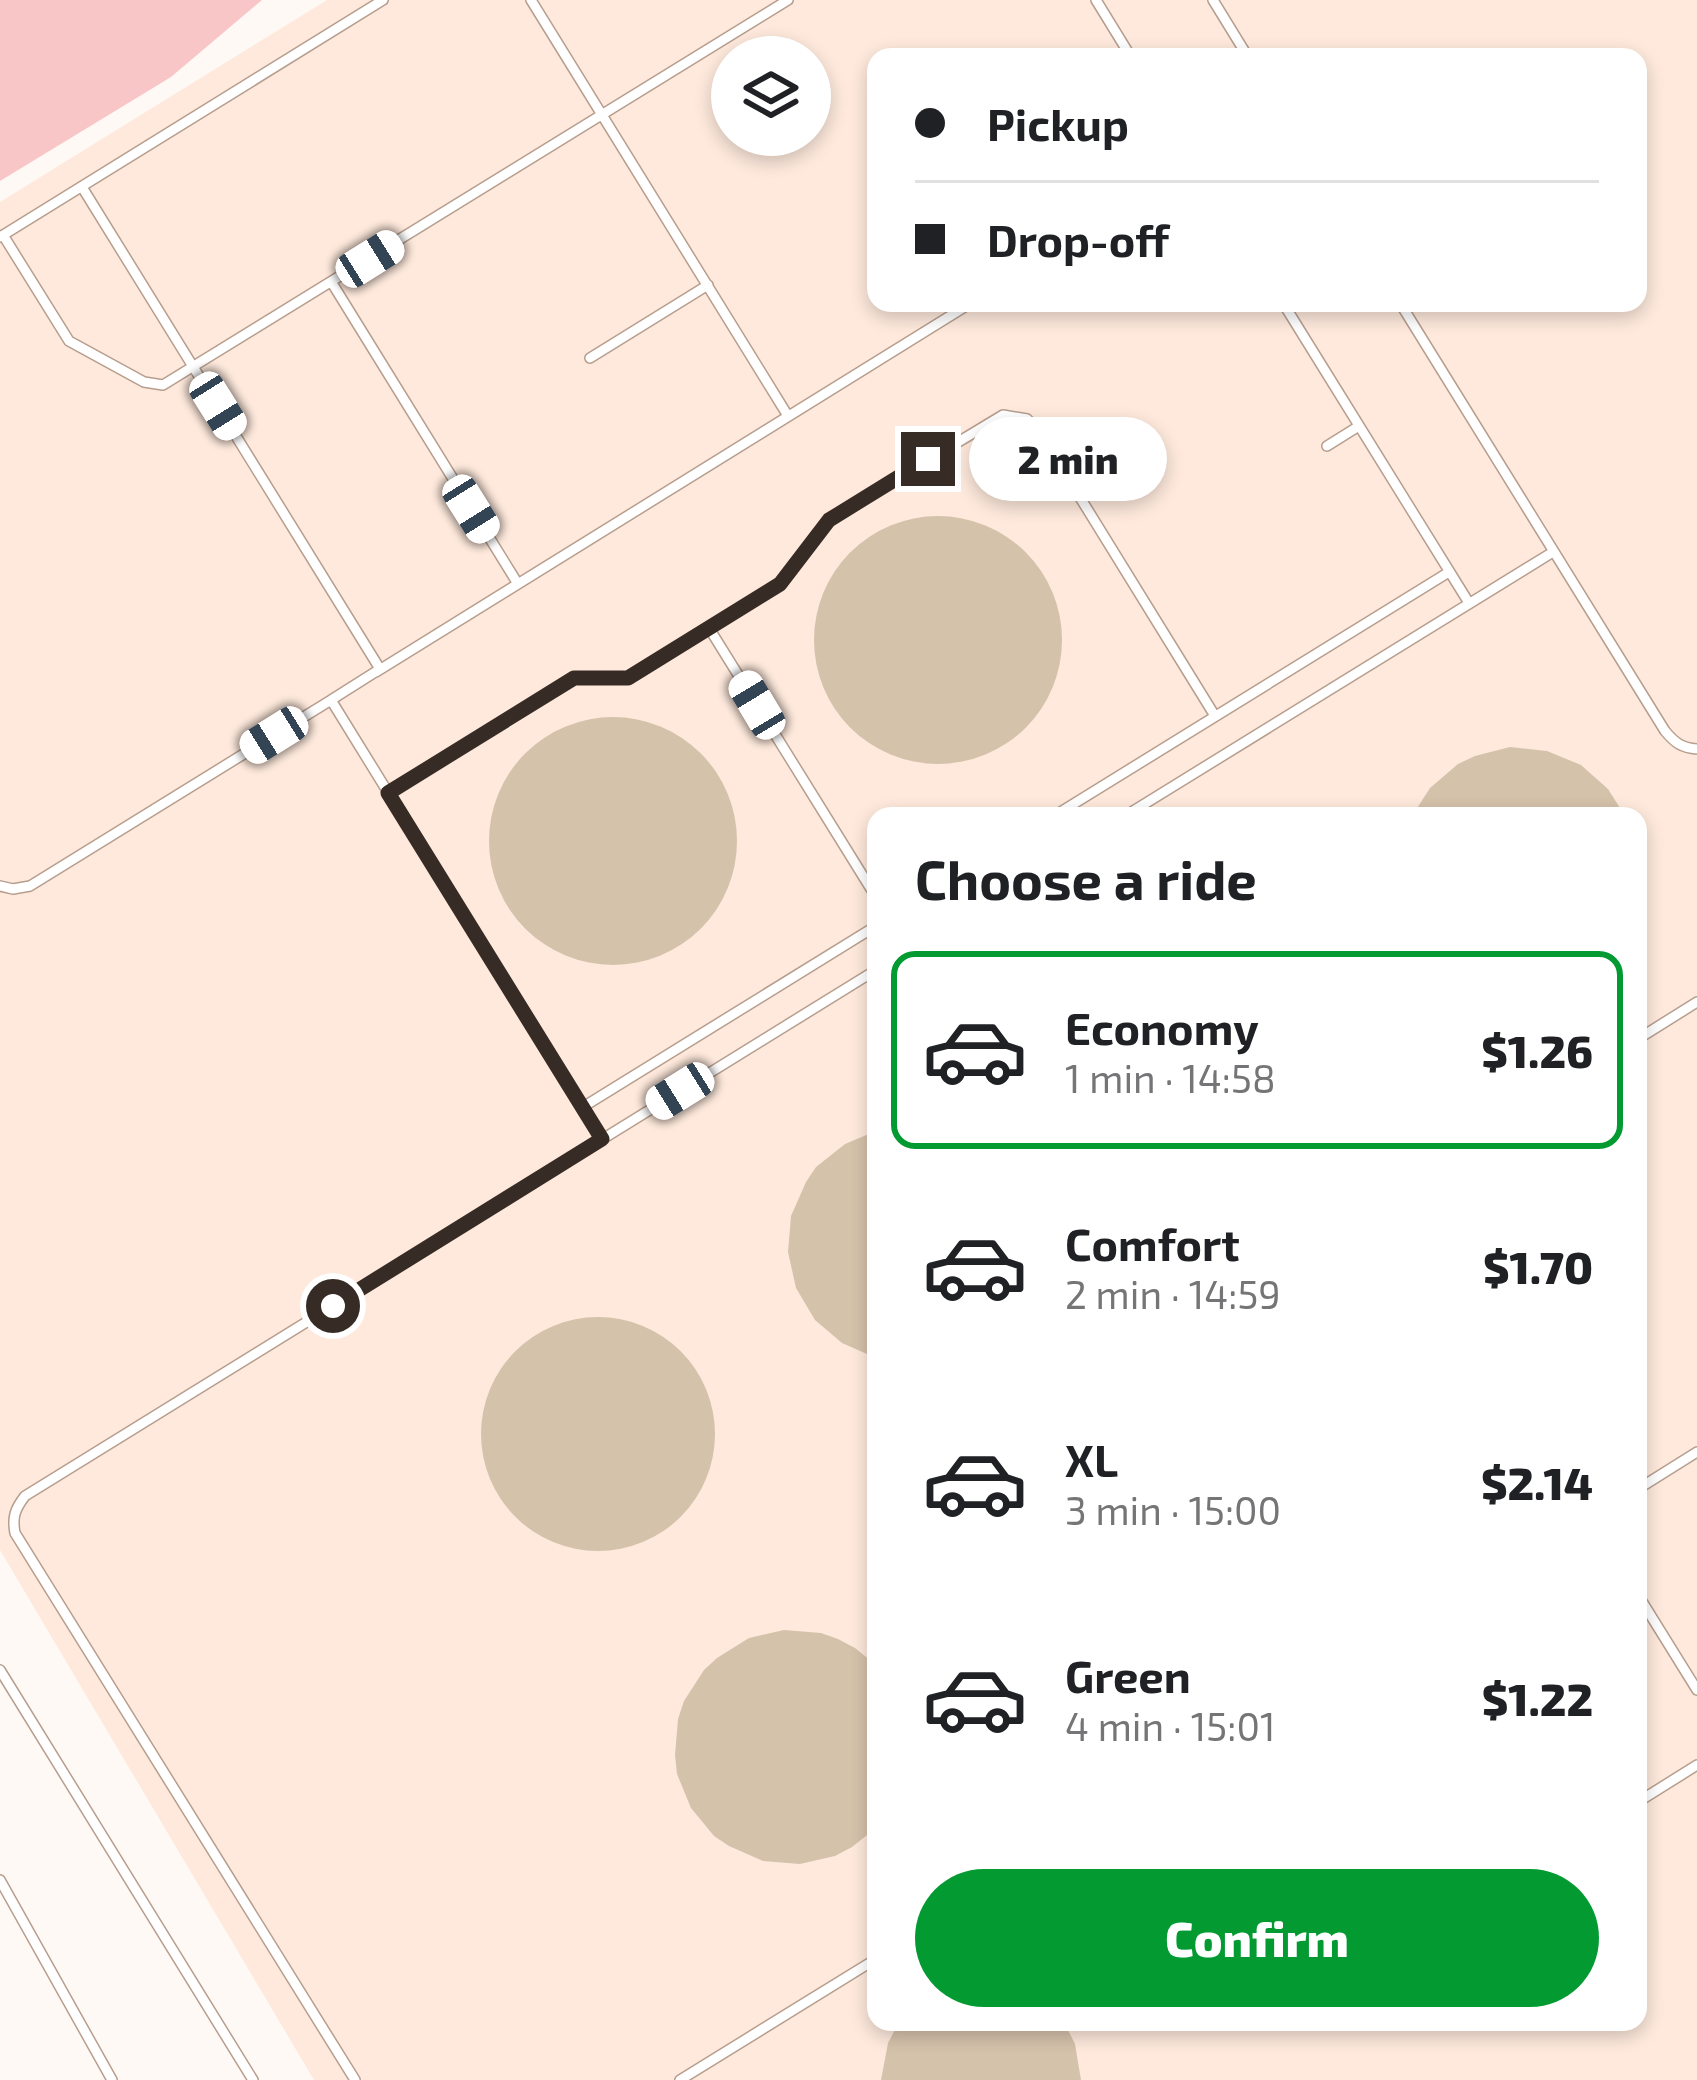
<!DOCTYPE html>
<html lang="en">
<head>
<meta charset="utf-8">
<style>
  body { margin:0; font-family:"Exo 2",sans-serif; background:#f2f2f2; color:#202124; height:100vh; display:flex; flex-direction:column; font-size:45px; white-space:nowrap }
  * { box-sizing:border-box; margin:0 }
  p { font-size:39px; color:#757577 }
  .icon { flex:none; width:66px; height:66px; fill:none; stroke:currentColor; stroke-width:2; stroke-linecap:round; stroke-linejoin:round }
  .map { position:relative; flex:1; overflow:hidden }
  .sheet { position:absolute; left:867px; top:807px; width:780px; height:1224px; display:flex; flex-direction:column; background:#fff; border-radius:24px; box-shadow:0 6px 18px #0003 }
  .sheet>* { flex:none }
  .top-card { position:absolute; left:867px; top:48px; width:780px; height:264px; border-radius:24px; box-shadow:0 6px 18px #0003; display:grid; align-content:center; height:264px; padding:0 48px; background:#fff }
  .tools { position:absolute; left:711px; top:36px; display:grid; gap:24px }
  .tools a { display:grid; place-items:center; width:120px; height:120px; border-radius:50%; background:#fff; box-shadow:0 6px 18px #0003; font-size:60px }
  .end { position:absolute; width:54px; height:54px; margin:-27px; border:15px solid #362c25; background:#fff; box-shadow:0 0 0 6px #fff }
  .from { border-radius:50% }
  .bubble { position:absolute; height:84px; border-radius:42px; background:#fff; box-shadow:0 6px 18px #0003; font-size:39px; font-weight:800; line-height:84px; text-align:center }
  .car { position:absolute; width:36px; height:72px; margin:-36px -18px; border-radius:15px; box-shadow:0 0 9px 3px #0007; background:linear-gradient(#fff 24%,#345 0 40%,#fff 0 76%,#345 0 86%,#fff 0) }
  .top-card b { display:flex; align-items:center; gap:42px; height:114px; font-size:45px }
  .top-card b+b { border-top:3px solid #e0e0e0 }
  .top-card i { width:30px; height:30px; background:#202124 }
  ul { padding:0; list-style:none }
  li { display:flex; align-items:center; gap:36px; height:198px; margin:0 24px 18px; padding:0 24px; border:6px solid transparent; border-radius:24px }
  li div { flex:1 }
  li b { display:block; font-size:45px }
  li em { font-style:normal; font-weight:800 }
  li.selected { border-color:#039a32 }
  li>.icon { width:108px; height:108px; stroke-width:1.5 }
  h2 { padding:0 48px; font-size:54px; line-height:144px }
  .button { display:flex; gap:24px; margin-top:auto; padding:24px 48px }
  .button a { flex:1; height:138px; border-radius:72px; background:#039a32; color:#fff; font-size:48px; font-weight:800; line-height:138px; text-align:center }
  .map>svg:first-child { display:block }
  .built { fill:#fee9dc; fill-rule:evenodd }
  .water { fill:#f9c6c7 }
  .building { fill:#d5c2ab }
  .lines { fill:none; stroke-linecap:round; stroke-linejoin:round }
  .service-casing { stroke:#b79e8e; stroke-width:12 }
  .service { stroke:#fff; stroke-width:9 }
  .route { stroke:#362c25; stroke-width:15 }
</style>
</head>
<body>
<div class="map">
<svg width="1697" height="2080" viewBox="0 0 1697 2080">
  <rect width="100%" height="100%" fill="#fff9f5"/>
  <path class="built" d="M327 0H1697V2080H314L0 1550V202ZM732 57H810V135H732ZM876 57H1638V303H876ZM876 816H1638V2022H876Z"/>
  <path class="water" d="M0 0H262L171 77 0 181Z"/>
  <path class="building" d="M814 640a124 124 0 1 1 248 0a124 124 0 1 1-248 0Z
    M489 841a124 124 0 1 1 248 0a124 124 0 1 1-248 0Z
    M1510 747 1547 751 1581 765 1608 789 1625 816H1412L1430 788 1458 764 1475 756Z
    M876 1131V1358L842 1343 815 1320 796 1288 788 1252 791 1216 806 1182 816 1167 845 1144Z
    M481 1434a117 117 0 1 1 234 0a117 117 0 1 1-234 0Z
    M784 1630 821 1633 838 1639 855 1648 876 1665V1828L852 1847 835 1856 800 1864 763 1861 729 1846 714 1836 691 1808 677 1774 675 1755 678 1719 684 1701 704 1670 717 1658 749 1638Z
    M899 2022H1064L1075 2044 1081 2080H881L888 2043Z"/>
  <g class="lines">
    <g class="service-casing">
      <path id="service" d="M531 0 788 416
        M1096 0 1131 57
        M1213 0 1248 57
        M82 187 380 669 331 700 602 1139
        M3 235 69 341 144 382 163 385 788 0
        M0 237 383 0
        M332 283 518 584
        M1283 303 1469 603
        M1400 303 1665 731C1675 743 1682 748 1697 749
        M590 358 708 285
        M1327 446 1359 426
        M709 628 876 897
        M376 672 971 303
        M388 793 574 678H628L780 584 829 520 1003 415 1027 419 1039 431 1215 716
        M1054 816 1449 572
        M1125 816 1553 552
        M0 886 13 889 30 886 336 697
        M1638 1039 1697 1002
        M583 1107 876 926
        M1638 1489 1697 1452
        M1638 1595 1697 1690
        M0 1670 253 2080
        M1638 1802 1697 1765
        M0 1880 112 2080
        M355 2080 15 1533C12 1517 15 1509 25 1496L876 970
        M680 2080 876 1959"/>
    </g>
    <use href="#service" class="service"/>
  </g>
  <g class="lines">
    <path class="route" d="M333 1306 602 1139 388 793 574 678H628L780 584 829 520 928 459"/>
  </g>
</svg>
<div class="tools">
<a><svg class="icon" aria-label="layers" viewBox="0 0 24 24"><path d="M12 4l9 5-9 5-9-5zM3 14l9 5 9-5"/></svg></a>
</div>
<i class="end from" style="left:333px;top:1306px"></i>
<i class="end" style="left:928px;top:459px"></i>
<div class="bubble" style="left:969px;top:417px;width:198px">2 min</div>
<i class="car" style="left:370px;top:259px;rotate:58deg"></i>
<i class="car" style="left:218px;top:406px;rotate:148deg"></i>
<i class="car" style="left:471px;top:509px;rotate:148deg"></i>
<i class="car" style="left:757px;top:705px;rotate:329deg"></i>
<i class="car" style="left:274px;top:735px;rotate:238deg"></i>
<i class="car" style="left:680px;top:1091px;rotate:238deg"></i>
<div class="top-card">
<b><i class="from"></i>Pickup</b>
<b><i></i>Drop-off</b>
</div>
<section class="sheet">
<h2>Choose a ride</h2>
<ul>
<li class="selected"><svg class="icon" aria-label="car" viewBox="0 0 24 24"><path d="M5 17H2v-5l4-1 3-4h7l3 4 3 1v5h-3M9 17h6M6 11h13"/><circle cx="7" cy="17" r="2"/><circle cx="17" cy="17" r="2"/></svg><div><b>Economy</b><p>1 min · 14:58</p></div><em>$1.26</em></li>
<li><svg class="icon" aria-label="car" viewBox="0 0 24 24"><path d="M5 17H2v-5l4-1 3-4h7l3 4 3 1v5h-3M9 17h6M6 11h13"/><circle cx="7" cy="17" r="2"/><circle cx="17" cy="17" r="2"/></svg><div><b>Comfort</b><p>2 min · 14:59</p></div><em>$1.70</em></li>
<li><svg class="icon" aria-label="car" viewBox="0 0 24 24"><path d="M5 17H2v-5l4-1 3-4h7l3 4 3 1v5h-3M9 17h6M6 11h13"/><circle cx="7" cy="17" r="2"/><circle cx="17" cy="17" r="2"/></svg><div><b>XL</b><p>3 min · 15:00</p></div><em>$2.14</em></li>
<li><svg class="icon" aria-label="car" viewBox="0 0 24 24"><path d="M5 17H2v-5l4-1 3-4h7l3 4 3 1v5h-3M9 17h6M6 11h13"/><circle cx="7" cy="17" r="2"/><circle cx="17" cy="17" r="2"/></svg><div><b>Green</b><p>4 min · 15:01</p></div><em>$1.22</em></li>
</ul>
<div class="button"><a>Confirm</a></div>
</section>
</div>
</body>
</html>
